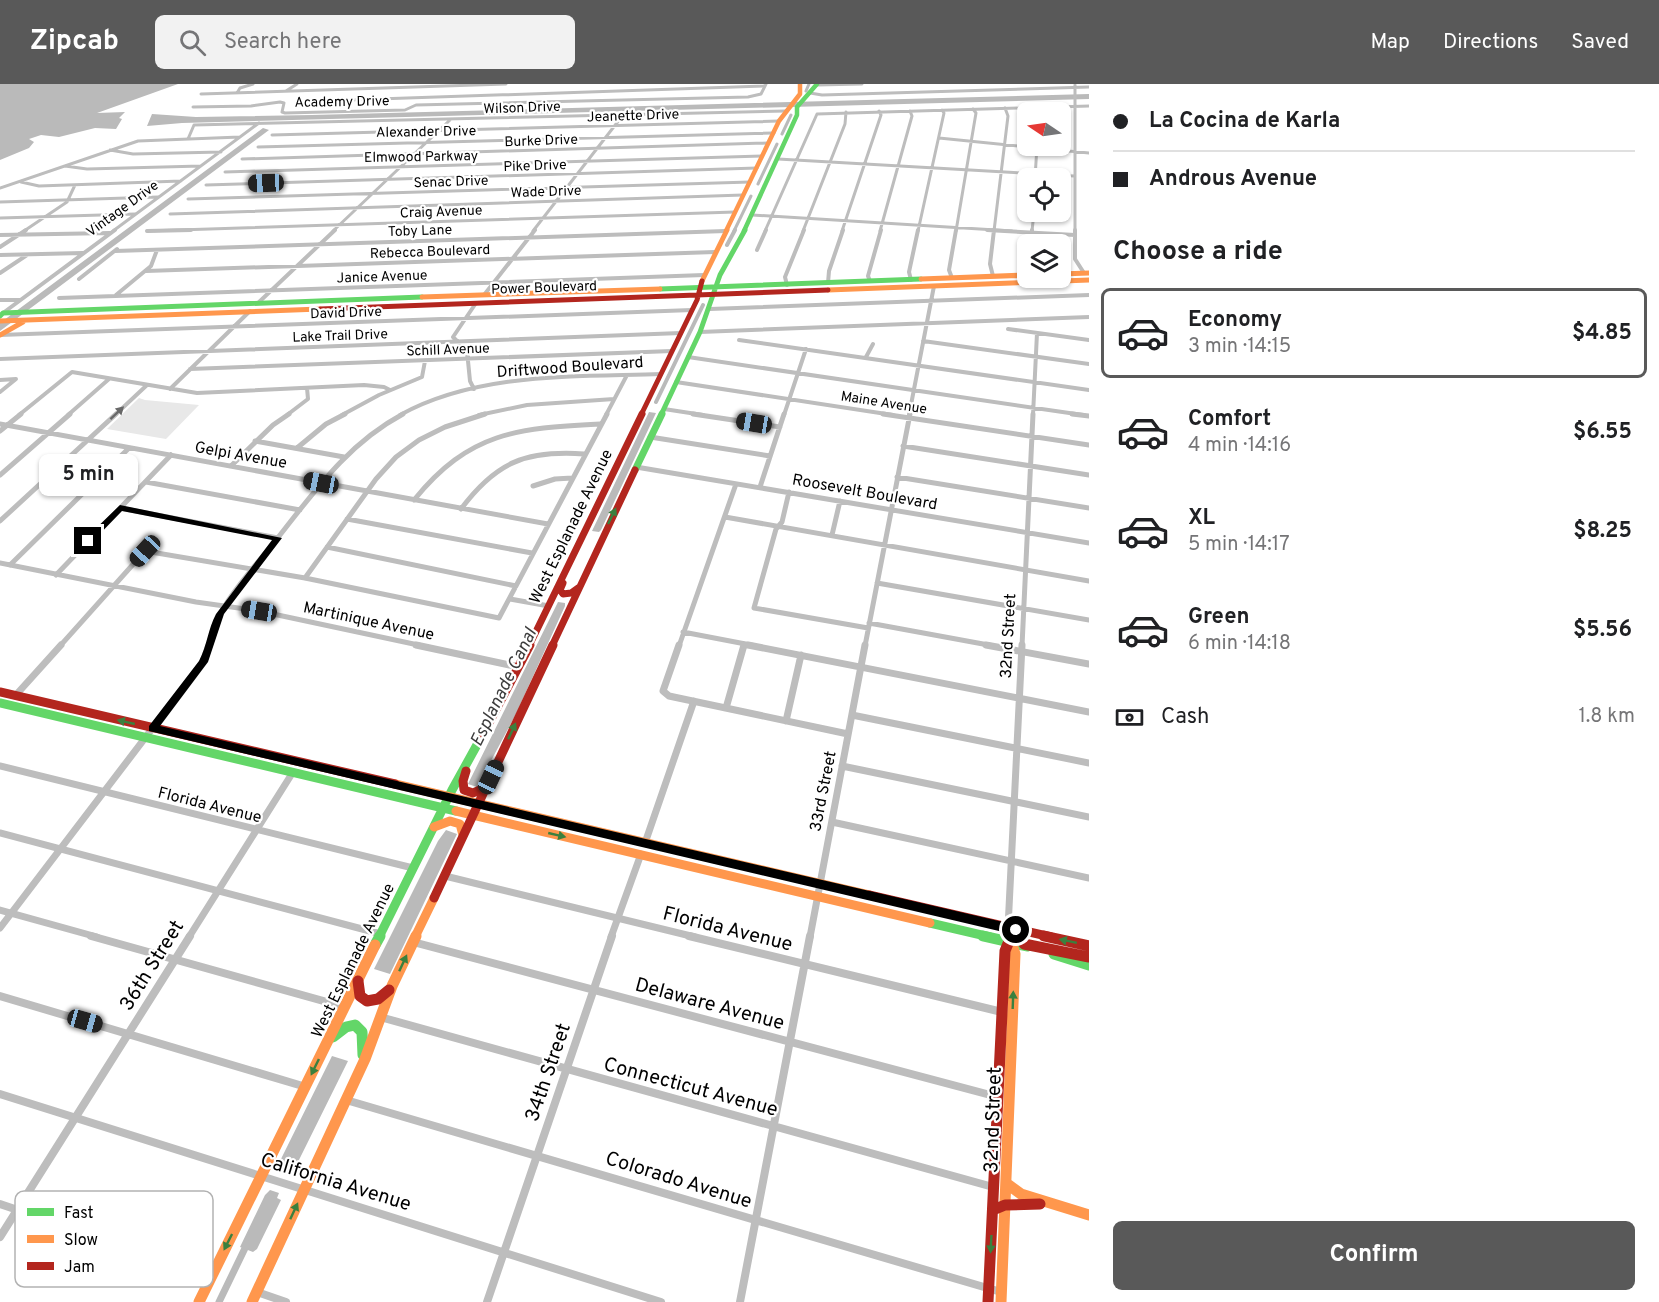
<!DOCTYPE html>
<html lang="en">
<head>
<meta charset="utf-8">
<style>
  body { margin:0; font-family:Overpass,sans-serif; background:#f2f2f2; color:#202124; height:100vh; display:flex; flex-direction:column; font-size:22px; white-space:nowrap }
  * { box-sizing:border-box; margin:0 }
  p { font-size:20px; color:#757577 }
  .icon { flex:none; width:33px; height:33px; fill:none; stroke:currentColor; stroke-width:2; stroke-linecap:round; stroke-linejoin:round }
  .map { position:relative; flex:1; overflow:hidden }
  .drawer { display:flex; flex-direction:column; background:#fff; width:570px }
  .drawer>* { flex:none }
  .guide { display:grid; align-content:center; height:132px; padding:0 24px; background:#fff }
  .needle { width:39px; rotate:283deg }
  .controls { position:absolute; left:1017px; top:18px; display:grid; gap:12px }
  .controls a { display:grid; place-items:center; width:54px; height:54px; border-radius:9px; background:#fff; box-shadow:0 2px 4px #0004; font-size:30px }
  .end { position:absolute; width:27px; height:27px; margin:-14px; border:8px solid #000; background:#fff; box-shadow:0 0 0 3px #fff }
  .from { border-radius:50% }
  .bubble { position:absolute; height:42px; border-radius:9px; background:#fff; box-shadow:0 2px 4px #0004; font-size:20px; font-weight:700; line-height:42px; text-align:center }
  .car { position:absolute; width:18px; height:36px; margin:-18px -9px; border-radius:8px; box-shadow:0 0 4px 2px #0007; background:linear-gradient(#222 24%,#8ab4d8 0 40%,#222 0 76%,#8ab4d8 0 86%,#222 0) }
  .guide b { display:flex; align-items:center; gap:21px; height:57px; font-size:22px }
  .guide b+b { border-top:2px solid #e0e0e0 }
  .guide i { width:15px; height:15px; background:#202124 }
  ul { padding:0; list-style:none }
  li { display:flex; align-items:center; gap:18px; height:90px; margin:0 12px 9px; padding:0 12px; border:3px solid transparent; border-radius:9px }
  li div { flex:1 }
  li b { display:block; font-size:22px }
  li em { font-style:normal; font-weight:700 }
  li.active { border-color:#595959 }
  li>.icon { width:54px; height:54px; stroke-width:1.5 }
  h2 { padding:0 24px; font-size:27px; line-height:72px }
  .pay { display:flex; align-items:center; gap:15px; height:66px; padding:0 24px; font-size:22px }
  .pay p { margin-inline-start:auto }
  .primary-button { display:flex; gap:12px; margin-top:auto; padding:12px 24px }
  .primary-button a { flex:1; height:69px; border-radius:9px; background:#595959; color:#fff; font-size:24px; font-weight:700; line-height:69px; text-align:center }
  header { display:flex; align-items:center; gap:36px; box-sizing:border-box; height:84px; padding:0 30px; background:#595959; color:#fff }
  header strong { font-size:28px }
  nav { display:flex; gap:33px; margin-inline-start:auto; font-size:21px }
  .search { width:420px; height:54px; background:#f2f2f2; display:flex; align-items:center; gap:15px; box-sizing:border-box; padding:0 21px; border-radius:9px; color:#757577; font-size:22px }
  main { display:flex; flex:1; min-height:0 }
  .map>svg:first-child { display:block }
  .green { fill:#e8e8e8 }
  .water { fill:#bababa }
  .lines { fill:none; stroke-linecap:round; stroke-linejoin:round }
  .canal-far2 { stroke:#bababa; stroke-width:3 }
  .canal-far1 { stroke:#bababa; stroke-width:4 }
  .canal { stroke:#bababa; stroke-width:7 }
  .street-far4 { stroke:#bdbdbd; stroke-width:3 }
  .street-far3 { stroke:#bdbdbd; stroke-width:4 }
  .street-far2 { stroke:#bdbdbd; stroke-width:5 }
  .street-far1 { stroke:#bdbdbd; stroke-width:7 }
  .street { stroke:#bdbdbd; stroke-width:8 }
  .fast-far4 { stroke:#63d668; stroke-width:4.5 }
  .fast-far3 { stroke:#63d668; stroke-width:5 }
  .fast-far2 { stroke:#63d668; stroke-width:7 }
  .fast-far1 { stroke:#63d668; stroke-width:9 }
  .fast { stroke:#63d668; stroke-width:11 }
  .slow-far3 { stroke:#ff974d; stroke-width:4.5 }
  .slow-far2 { stroke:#ff974d; stroke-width:5 }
  .slow-far1 { stroke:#ff974d; stroke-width:9 }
  .slow { stroke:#ff974d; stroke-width:11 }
  .jam-far3 { stroke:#b3261e; stroke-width:5 }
  .jam-far2 { stroke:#b3261e; stroke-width:7 }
  .jam-far1 { stroke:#b3261e; stroke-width:9 }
  .jam { stroke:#b3261e; stroke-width:11 }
  .oneway { fill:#686868 }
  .oneway2 { fill:#3b803e }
  .route { fill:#000 }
  .labels { text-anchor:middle; stroke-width:4.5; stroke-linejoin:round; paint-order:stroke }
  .far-street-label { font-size:14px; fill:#000; stroke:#fff }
  .street-label { font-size:16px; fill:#000; stroke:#fff }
  .water-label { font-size:18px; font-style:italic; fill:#3d3d3d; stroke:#fff }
  .near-street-label { font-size:20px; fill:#000; stroke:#fff }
  .key { fill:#fff; stroke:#b2b2b2; stroke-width:1.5 }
  .key-label { font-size:16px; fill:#000 }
</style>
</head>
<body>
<header>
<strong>Zipcab</strong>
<div class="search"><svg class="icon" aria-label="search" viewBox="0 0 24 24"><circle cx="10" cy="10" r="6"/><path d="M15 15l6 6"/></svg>Search here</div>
<nav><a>Map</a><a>Directions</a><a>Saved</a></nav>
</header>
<main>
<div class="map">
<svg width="1089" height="1218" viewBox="0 0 1089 1218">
  <rect width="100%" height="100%" fill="#fff"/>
  <path class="green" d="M139 314 145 316 199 321 166 355 107 345Z"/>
  <path class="water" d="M0 0H178L97 29 125 28 119 34 122 35 116 45 95 44 59 53 41 51 29 55 34 58 29 64 0 76Z
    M1089 10V15L182 39 147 42 152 30 196 33 312 31Z
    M263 44 269 46 0 247V239Z
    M649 328 656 329 601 446 599 448 592 447Z
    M558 518 565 519V522L515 632 477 703 468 700Z
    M446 746 457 750 390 890 374 885 438 757Z
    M332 972 348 977 294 1086 289 1089 280 1085 278 1081Z
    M270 1106 279 1109 277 1114 281 1116 257 1165 253 1168 240 1163 265 1111Z"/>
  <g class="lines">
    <path class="canal-far2" d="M806 7 809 0
      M782 50 791 31
      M758 100 777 60
      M734 147 751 112"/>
    <path class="canal-far1" d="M727 161 735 146
      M656 318 703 221"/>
    <path class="canal" d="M219 1218 247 1160"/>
    <path class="street-far4" d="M817 1 862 0
      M1075 1V147
      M286 7 297 0
      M237 9 240 4 253 0
      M810 9 822 11 1089 3
      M201 10 506 0
      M319 17 765 2
      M193 23 251 22 280 18 284 19 282 28 285 29 405 26 416 21 748 13 761 10 766 0
      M272 51 779 37
      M939 54 1089 69
      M188 55 194 41 786 27
      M258 63 774 49
      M110 66 133 70 221 68
      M242 75 768 59
      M778 75 1074 92
      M65 82 87 85 201 82
      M225 88 762 72
      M1035 94 1037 62
      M21 98 39 102 181 97
      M206 101 757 84
      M0 104 138 57 240 53
      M188 115 750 98
      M0 118 158 113
      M170 130 743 111
      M752 131 1012 147
      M0 134 135 130
      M24 147 67 118 75 101
      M113 147 259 39
      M147 147 735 128
      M333 147 450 36
      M533 147 623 31
      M724 147H726
      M765 147 817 30 1089 22
      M803 147 845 40 846 28
      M842 147 881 31 879 27
      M880 147 912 32 910 27
      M918 147 944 29 942 26
      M956 147 976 29 973 25
      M994 147 1008 32 1005 24
      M1032 147 1034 128"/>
    <path class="street-far3" d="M987 146 1075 151
      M1075 146V175L1084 189
      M147 147 191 146
      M0 151 110 149
      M1031 160 1032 146
      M0 163 26 146
      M757 166 766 146
      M115 167 726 147
      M0 171 83 169
      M146 187 715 168
      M0 189 27 171
      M993 192 990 180 994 146
      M952 194 949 186 956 146
      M79 195 117 165
      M911 196 909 188 918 146
      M870 197 868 192 881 146
      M828 199 829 187 843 146
      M787 201 785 193 804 146
      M116 211 151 182 157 166
      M484 211 535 146
      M59 214 704 191
      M0 216H20
      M258 219 335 146
      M710 225 1089 211
      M3 229 115 146
      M1008 245 1089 256
      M700 248 1089 233
      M0 251 692 226
      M739 256 1089 306
      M923 257 1089 280
      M688 273 1083 331
      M866 273 873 260
      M0 275 681 249
      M190 285 672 267
      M0 296 16 295 0 308
      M676 298 893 331
      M170 305 250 227
      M474 305 470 297 467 267 453 253 476 219
      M664 325 703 331
      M19 331 72 288 197 309 364 301 384 303 390 306
      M68 331 109 295
      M115 331 147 301
      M287 331 308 315 307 304
      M342 331 379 311 422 293 425 277
      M400 331C478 288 575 293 661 290
      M479 331 527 321 614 315
      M606 331 627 291
      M784 331 806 265
      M909 331 934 202
      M1033 331 1037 249"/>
    <path class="street-far2" d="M693 330 780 343
      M883 330 1089 361
      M1072 330 1089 332
      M0 340 548 440
      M0 347 21 330
      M650 353 770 372
      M255 357 344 373
      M903 362 1089 391
      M297 364 326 340 345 330
      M231 382 273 341 289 330
      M636 383 1089 459
      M0 391 70 330
      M897 393 1089 424
      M146 398 300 426
      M533 402 555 395 572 394
      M760 403 784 330
      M789 408 782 438 776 445 754 524 868 544
      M414 416C469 348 517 344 600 340
      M120 424 278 454
      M461 425C496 378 526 366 584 370
      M725 433 1089 497
      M347 435 532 469
      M0 437 116 330
      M832 451 840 417
      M327 463 516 502
      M0 479 196 518 259 527 423 562
      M10 481 129 364
      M56 491 171 371
      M305 494 376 395 396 373 419 356 445 343 485 330
      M877 499 1089 536
      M510 515 549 522
      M869 539 994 562
      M683 548 756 562
      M60 562 145 467 305 494 499 534 607 330
      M209 562 216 537 226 520C242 495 262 474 280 451 317 404 349 359 403 330
      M679 562 736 400
      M743 562 744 560
      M865 562 910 330
      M1022 562 1033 330"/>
    <path class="street-far1" d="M416 561 519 583
      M679 561 663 607 669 612 848 650
      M748 561 1089 628
      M986 561 1089 580
      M15 612 61 561
      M726 624 744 561
      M852 631 1089 679
      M786 637 801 571
      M0 682 413 784
      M842 682 1089 733
      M832 738 1089 794
      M0 749 381 850
      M645 759 694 617
      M445 792 695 853
      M0 826 97 853
      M0 844 203 578 209 561
      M1008 844 1022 561
      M189 853 293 688
      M611 853 641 770
      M810 853 865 561"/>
    <path class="street" d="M91 852 345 923
      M689 852 1002 928
      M413 858 998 1013
      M0 912 306 1003
      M380 933 993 1103
      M0 1010 661 1218
      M346 1016 1001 1208
      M0 1120 211 1191
      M0 1153 190 852
      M257 1208 286 1218
      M487 1218 612 852
      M740 1218 810 852"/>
    <path class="fast-far4" d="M744 147 797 31V23L817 0"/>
    <path class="fast-far3" d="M660 205 921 195
      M0 232 3 229 422 213
      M661 331 700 248 720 191 745 146"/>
    <path class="fast-far2" d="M635 386 662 330"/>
    <path class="fast-far1" d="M0 619 456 727
      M930 839 990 853
      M379 853 452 706 483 650"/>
    <path class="fast" d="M983 852 1027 862
      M375 861 380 852
      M1054 870 1089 881
      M333 953 346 943 355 941 362 948 363 971"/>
    <path class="slow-far3" d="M726 147 779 37 800 10V0"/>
    <path class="slow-far2" d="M1060 190 1089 189
      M921 195 1028 191
      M702 197 727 146
      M828 206 1089 196
      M422 213 660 205
      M0 237 320 225
      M0 251 23 238"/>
    <path class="slow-far1" d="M395 700 869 811
      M456 727 930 839
      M434 743 450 737 460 740 463 751
      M1008 844 1009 853
      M415 853 434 814"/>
    <path class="slow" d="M1006 1099 1021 1110 1089 1131
      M199 1218 375 861
      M252 1218 365 975 392 902 416 852
      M1001 1218 1015 870 1009 852"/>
    <path class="jam-far3" d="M320 225 828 206
      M641 331 697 216 702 197"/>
    <path class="jam-far2" d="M563 499 560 506 563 510 571 509 578 504
      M529 562 642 330
      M552 562 635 386"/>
    <path class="jam-far1" d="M0 608 395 700
      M483 650 530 561
      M466 687 463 697 464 706 473 709 486 703
      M869 811 1051 853
      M434 814 553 561"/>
    <path class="jam" d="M1044 852 1089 862
      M1024 860 1089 873
      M358 897 360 912 367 917 378 915 389 906
      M993 1126 1005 1121 1040 1120
      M988 1218 1005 867 1009 857"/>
  </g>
  <defs><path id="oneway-solid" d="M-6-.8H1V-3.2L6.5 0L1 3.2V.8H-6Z" transform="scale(1.5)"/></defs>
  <use class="oneway" href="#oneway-solid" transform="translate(117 329) rotate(-43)"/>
  <g class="oneway2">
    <use href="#oneway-solid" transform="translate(612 432) rotate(-64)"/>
    <use href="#oneway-solid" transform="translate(126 638) rotate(-167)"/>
    <use href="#oneway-solid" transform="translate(512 647) rotate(-65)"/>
    <use href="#oneway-solid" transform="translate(557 751) rotate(13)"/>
    <use href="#oneway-solid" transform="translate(1068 857) rotate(-168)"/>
    <use href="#oneway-solid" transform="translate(403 879) rotate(-65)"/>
    <use href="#oneway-solid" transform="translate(1013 916) rotate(-88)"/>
    <use href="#oneway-solid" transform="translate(315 983) rotate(116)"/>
    <use href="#oneway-solid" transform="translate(294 1127) rotate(-65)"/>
    <use href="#oneway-solid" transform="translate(228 1158) rotate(117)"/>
    <use href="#oneway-solid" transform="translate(991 1160) rotate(93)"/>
  </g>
  <path class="route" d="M120 421 282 454 224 530 208 578 160 642 1016 841 1022 846 1016 851 149 647V642L199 577C207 562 208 545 216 530L272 456 122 427 91 459H85V455Z"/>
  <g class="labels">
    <g class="far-street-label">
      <text transform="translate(342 17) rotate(-1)" y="5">Academy Drive</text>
      <text transform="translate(522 23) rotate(-2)" y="5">Wilson Drive</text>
      <text transform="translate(633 31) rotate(-2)" y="5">Jeanette Drive</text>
      <text transform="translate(426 47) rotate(-1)" y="5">Alexander Drive</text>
      <text transform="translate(541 56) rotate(-2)" y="5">Burke Drive</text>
      <text transform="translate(421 72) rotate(-1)" y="5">Elmwood Parkway</text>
      <text transform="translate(535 81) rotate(-2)" y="5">Pike Drive</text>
      <text transform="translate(451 97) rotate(-2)" y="5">Senac Drive</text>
      <text transform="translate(546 107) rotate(-2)" y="5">Wade Drive</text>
      <text transform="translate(122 124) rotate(-36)" y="5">Vintage Drive</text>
      <text transform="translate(441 127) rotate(-2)" y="5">Craig Avenue</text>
      <text transform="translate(420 146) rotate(-2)" y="5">Toby Lane</text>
      <text transform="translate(430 167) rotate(-2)" y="5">Rebecca Boulevard</text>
      <text transform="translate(382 192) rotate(-2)" y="5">Janice Avenue</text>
      <text transform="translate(544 203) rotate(-2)" y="5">Power Boulevard</text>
      <text transform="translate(346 228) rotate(-2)" y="5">David Drive</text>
      <text transform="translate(340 251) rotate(-2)" y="5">Lake Trail Drive</text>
      <text transform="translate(448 265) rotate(-2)" y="5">Schill Avenue</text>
      <text transform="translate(884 318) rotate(9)" y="5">Maine Avenue</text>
    </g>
    <g class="street-label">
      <text transform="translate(570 282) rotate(-4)" y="6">Driftwood Boulevard</text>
      <text transform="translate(241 370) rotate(10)" y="6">Gelpi Avenue</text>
      <text transform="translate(865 407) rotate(10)" y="6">Roosevelt Boulevard</text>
      <text transform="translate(570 442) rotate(-64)" y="6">West Esplanade Avenue</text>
      <text transform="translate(369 536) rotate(12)" y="6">Martinique Avenue</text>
      <text transform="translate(1007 552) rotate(-87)" y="6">32nd Street</text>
      <text transform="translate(822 707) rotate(-79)" y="6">33rd Street</text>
      <text transform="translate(210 720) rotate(14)" y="6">Florida Avenue</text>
      <text transform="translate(352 876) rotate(-64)" y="6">West Esplanade Avenue</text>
    </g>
    <g class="water-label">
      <text transform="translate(503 603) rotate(-64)" y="6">Esplanade Canal</text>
    </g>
    <g class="near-street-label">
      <text transform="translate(728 844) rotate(14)" y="7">Florida Avenue</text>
      <text transform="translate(151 881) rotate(-58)" y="7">36th Street</text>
      <text transform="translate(710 919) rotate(15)" y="7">Delaware Avenue</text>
      <text transform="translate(547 988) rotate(-71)" y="7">34th Street</text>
      <text transform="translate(691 1002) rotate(15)" y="7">Connecticut Avenue</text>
      <text transform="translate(992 1036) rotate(-88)" y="7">32nd Street</text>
      <text transform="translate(679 1095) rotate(17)" y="7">Colorado Avenue</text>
      <text transform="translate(336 1097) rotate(17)" y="7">California Avenue</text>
    </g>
  </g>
  <rect x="15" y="1107" width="198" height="96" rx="9" class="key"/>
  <rect x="27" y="1124" width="27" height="8" fill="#63d668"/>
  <rect x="27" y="1151" width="27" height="8" fill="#ff974d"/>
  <rect x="27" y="1178" width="27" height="8" fill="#b3261e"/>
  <g class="key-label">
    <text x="64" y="1134">Fast</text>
    <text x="64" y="1161">Slow</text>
    <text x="64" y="1188">Jam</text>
  </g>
</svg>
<div class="controls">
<a><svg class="needle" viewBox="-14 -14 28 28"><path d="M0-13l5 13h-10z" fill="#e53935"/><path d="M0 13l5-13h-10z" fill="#757577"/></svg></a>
<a><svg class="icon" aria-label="locate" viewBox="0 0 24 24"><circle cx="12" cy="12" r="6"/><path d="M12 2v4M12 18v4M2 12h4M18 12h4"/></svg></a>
<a><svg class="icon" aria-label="layers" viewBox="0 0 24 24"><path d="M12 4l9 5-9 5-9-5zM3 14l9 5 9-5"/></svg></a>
</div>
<i class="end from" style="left:1016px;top:846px"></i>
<i class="end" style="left:88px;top:457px"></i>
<div class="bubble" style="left:39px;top:370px;width:99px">5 min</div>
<i class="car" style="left:266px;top:99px;rotate:268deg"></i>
<i class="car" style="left:754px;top:339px;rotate:279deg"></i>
<i class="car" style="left:321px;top:399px;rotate:281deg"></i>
<i class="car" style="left:145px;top:467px;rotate:223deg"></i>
<i class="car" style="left:259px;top:527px;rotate:279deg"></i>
<i class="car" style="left:491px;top:693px;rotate:25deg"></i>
<i class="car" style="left:85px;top:937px;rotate:106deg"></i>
</div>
<section class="drawer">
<div class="guide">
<b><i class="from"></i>La Cocina de Karla</b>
<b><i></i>Androus Avenue</b>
</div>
<h2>Choose a ride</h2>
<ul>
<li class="active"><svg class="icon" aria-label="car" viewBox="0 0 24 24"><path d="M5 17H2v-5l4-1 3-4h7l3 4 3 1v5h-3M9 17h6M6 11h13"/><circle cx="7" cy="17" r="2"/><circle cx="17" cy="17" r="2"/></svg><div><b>Economy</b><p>3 min · 14:15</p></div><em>$4.85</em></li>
<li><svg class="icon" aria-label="car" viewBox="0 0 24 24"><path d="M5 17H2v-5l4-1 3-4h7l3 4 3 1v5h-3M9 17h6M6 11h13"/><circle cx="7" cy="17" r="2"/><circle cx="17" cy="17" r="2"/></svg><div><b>Comfort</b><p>4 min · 14:16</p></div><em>$6.55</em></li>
<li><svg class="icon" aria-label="car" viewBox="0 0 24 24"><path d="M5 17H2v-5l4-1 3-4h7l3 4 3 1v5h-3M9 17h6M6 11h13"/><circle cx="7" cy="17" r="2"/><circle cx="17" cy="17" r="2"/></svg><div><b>XL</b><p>5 min · 14:17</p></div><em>$8.25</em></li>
<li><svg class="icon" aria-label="car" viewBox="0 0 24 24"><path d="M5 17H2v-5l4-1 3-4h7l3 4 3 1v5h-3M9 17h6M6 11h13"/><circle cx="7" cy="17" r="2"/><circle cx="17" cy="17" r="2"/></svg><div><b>Green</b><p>6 min · 14:18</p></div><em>$5.56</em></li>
</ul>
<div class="pay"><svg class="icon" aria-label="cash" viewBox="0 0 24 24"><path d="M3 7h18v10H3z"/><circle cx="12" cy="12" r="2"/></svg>Cash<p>1.8 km</p></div>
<div class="primary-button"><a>Confirm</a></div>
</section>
</main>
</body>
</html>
